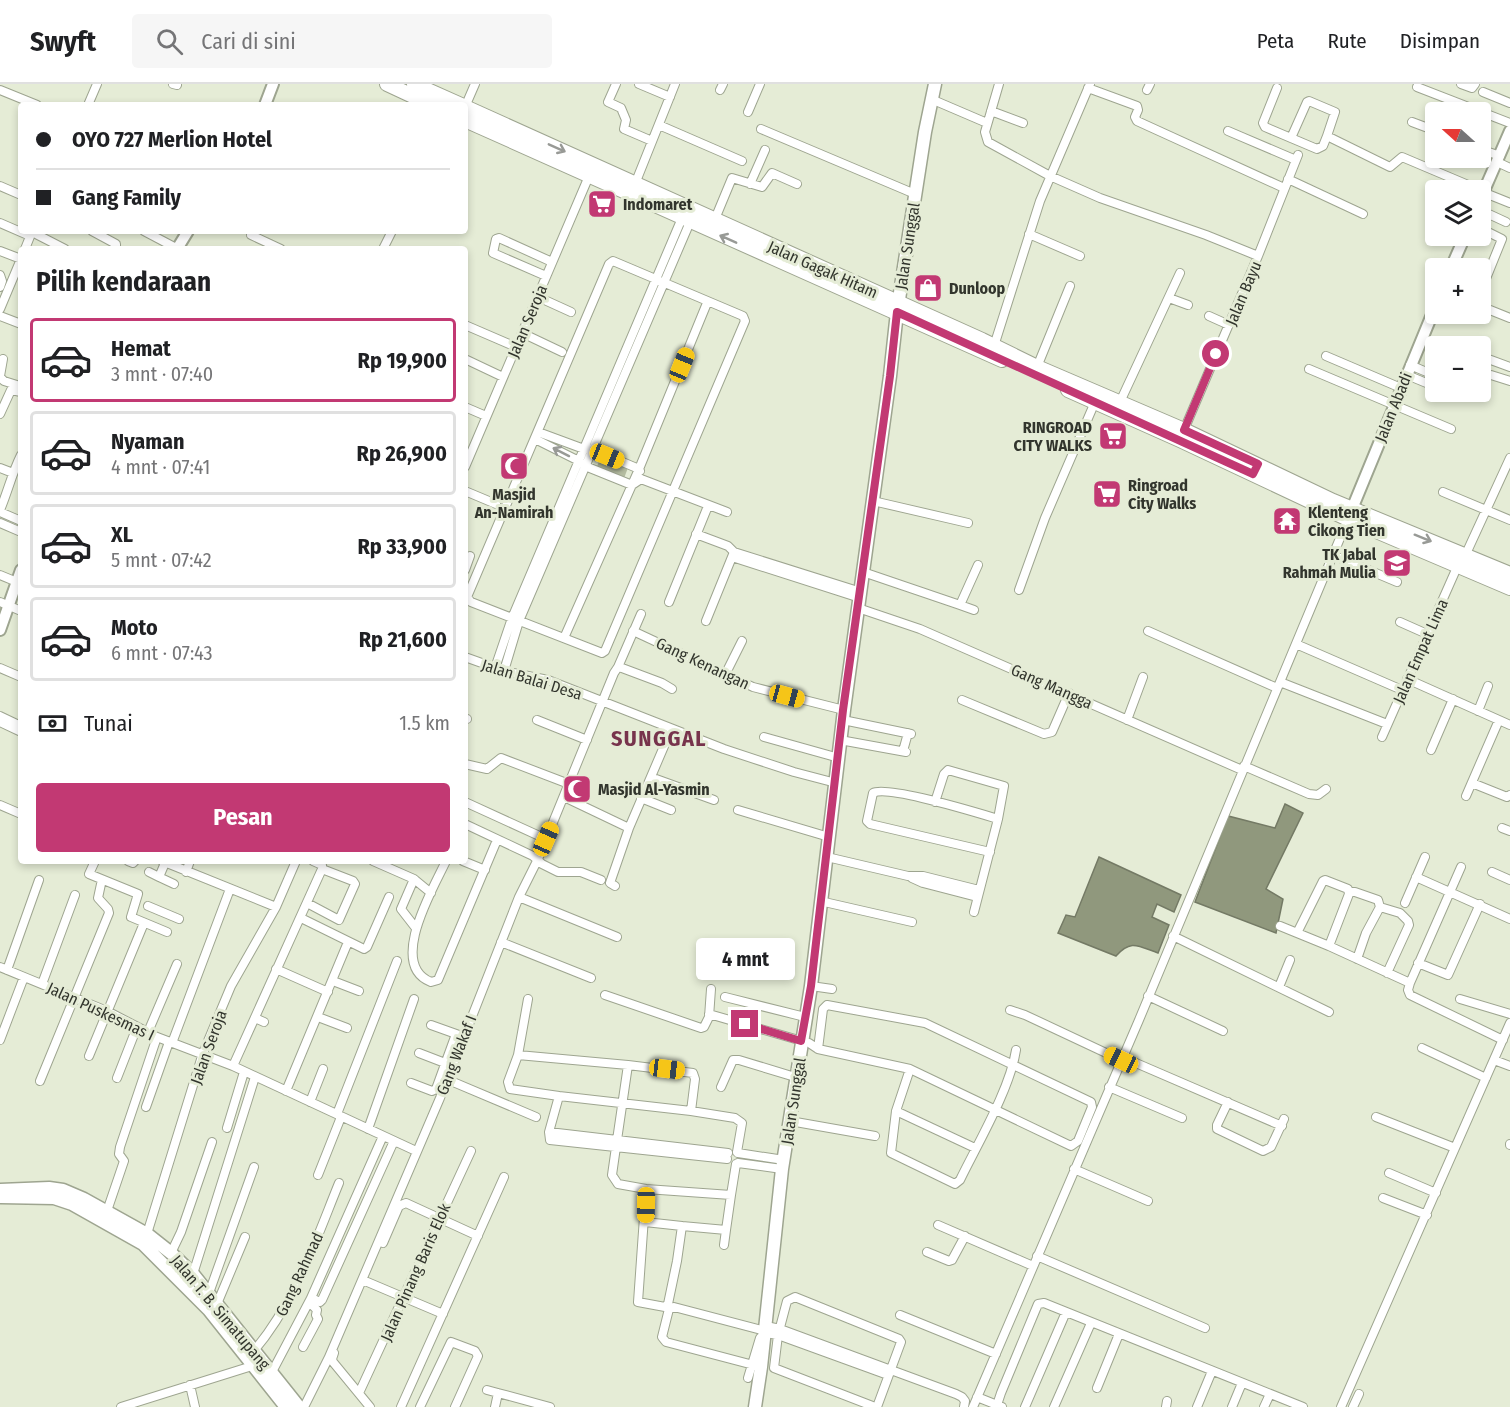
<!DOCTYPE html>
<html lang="id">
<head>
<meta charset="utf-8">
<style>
  body { margin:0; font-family:"Fira Sans Condensed",sans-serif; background:#f6f6f6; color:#202124; height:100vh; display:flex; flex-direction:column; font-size:22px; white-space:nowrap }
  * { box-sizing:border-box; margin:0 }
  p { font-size:20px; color:#757577 }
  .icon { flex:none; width:33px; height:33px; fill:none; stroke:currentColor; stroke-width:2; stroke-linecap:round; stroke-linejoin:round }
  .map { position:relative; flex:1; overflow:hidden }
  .panel { position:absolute; left:18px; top:162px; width:450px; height:618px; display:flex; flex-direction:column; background:#fff; border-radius:6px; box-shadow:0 3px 9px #0003 }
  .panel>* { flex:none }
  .guide { position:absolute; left:18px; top:18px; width:450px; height:132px; border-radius:6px; box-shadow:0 3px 9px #0003; display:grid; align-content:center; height:132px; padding:0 18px; background:#fff }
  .needle { width:39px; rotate:291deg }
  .controls { position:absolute; left:1425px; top:18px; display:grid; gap:12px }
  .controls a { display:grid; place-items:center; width:66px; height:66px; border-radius:6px; background:#fff; box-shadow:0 3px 9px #0003; font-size:30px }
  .end { position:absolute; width:27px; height:27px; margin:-14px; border:8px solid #c23973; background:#fff; box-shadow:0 0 0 3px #fff }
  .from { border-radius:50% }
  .bubble { position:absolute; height:42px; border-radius:6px; background:#fff; box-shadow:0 3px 9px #0003; font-size:20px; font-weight:700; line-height:42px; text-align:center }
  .car { position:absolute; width:18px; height:36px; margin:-18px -9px; border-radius:8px; box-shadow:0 0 4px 2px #0007; background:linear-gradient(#f5c518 24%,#345 0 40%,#f5c518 0 76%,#345 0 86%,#f5c518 0) }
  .guide b { display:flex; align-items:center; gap:21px; height:57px; font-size:22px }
  .guide b+b { border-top:2px solid #e0e0e0 }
  .guide i { width:15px; height:15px; background:#202124 }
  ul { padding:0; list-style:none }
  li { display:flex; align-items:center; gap:18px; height:84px; margin:0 12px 9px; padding:0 6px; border:3px solid #e0e0e0; border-radius:6px }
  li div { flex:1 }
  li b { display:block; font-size:22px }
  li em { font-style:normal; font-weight:700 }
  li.active { border-color:#c23973 }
  li>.icon { width:54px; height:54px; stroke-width:1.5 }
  h2 { padding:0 18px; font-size:27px; line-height:72px }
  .pay { display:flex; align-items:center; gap:15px; height:66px; padding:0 18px; font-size:22px }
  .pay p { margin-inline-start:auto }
  .cta { display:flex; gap:12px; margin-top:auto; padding:12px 18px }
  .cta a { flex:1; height:69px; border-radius:6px; background:#c23973; color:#fff; font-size:24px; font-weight:700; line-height:69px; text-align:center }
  header { display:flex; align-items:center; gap:36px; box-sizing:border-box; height:84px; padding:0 30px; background:#fff; border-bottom:2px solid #e0e0e0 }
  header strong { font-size:28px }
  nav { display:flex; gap:33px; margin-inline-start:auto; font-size:21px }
  .search { width:420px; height:54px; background:#f6f6f6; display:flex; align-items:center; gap:15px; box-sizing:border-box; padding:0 21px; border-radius:6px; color:#757577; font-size:22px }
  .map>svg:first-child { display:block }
  .green { fill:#b4bca0 }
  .water { fill:#90987d; stroke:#747a65; stroke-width:1.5 }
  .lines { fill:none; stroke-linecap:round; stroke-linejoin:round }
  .street-casing { stroke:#9ea590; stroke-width:10 }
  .secondary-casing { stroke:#9ea590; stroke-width:14 }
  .primary-casing { stroke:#9ea590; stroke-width:15 }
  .highway-casing { stroke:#9ea590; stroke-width:16 }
  .street { stroke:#fff; stroke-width:8 }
  .secondary { stroke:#fff; stroke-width:10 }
  .primary { stroke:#fff; stroke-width:12 }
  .highway { stroke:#fff; stroke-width:14 }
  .oneway { stroke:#989a96 }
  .route { stroke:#c23973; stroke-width:8 }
  .labels { text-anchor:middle; stroke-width:6; stroke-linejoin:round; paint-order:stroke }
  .poi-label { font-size:16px; font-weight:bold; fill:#32352d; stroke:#e5ecd6; text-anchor:start }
  .street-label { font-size:16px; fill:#32352d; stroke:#e5ecd6 }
  .district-label { font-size:22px; font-weight:bold; letter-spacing:1.5px; fill:#77334c; stroke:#e5ecd6 }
</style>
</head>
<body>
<header>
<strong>Swyft</strong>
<div class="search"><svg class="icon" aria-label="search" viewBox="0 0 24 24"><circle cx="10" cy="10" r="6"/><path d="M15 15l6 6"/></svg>Cari di sini</div>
<nav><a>Peta</a><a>Rute</a><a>Disimpan</a></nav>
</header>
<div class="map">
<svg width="1510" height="1323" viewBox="0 0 1510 1323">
  <rect width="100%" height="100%" fill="#e5ecd6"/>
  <path class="green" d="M602 370 629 381 623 397 596 385Z"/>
  <path class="water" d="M1285 720 1303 729 1266 805 1283 815 1276 849 1195 818 1228 732 1275 744Z
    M1099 773 1181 811 1174 828 1157 820 1152 833 1169 841 1158 869C1138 862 1131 855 1116 872L1058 849 1066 831 1075 833Z"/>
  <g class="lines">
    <g class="street-casing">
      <path id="street" d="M173 0 177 1
        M616 0 608 18 621 24 626 36 624 45 652 57
        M639 0 670 13
        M999 0 985 48 988 58 1050 92 1100 114 1206 151 1258 172
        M1461 0 1472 4 1475 0
        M1417 3 1510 39
        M1088 4 1137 22 1138 26 1135 33 1137 37 1284 104
        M1277 4 1263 39 1265 43 1317 65 1323 62 1327 52 1390 83 1402 73 1480 106
        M0 6 37 21
        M720 6 723 0
        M1147 6 1150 0
        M1483 8 1510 19
        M931 15 987 39
        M88 21 97 0
        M465 23 475 0
        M991 27 1023 39
        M748 28 760 0
        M1412 38 1436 47
        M659 41 742 77
        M761 45 915 110
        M1228 47 1296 76
        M1291 54 1307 18 1309 17 1335 28 1327 52
        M1480 65 1500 72
        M1497 78 1510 84
        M1288 95 1363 130
        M635 100 675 0
        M750 100 765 66
        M0 102 21 111
        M1480 107 1510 119
        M1480 126 1506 138
        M715 135 732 94 762 103 772 89 797 100
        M0 139 30 152
        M1480 144 1502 155 1485 197
        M92 147 116 160V165
        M144 147 178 165
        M32 148 65 165
        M1029 150 1080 172
        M251 151 281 165
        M25 165 31 150
        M383 165 392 147
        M0 167 21 175
        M613 177 743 232 745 237 605 567 602 569 471 518 467 513 609 180Z
        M0 191 2 197 0 203
        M546 192 493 169 496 155 499 154 552 178
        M538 213 571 228
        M1169 214 1188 221
        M0 225 21 175
        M1490 226 1510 234
        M0 232 21 240
        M1209 232 1229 241
        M465 241 516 263
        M522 249 562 268
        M994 262 1040 117 1090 0
        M1326 272 1401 304
        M1480 272 1510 283
        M465 275 503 293
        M1410 281 1436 292
        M1037 283 1070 202
        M1309 285 1451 345
        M1407 291 1436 303
        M1491 291 1510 297
        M0 292 3 275
        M0 293 4 297 20 302
        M1447 308 1457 312
        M1120 318 1180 189
        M465 323 486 332
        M0 330 11 306 21 308
        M1184 346 1258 172 1298 71
        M538 348 584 365H592L639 385 640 387
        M535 355 579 377 585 382 632 401 641 395
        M465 383 589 92
        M0 384 13 389
        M641 395 727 428
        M465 407 496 420
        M1443 408 1510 436
        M873 417 968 439
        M0 426C8 407 12 389 21 371
        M0 428 21 437
        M0 439 21 448
        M696 450 728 462 734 468 706 537
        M734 468 861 508
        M1333 471 1397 498
        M1465 472 1510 374
        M732 473 860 514
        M465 486 470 472
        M863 488 960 521 978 481
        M0 491 17 498
        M1019 506 1045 434 1095 318
        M0 518 21 527
        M669 518 708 422
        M960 521 974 526
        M858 524 920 545 1242 686
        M1400 538 1427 550
        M633 547 753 603 844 626
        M1148 547 1277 604
        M564 554 639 385 707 219
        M1296 560 1402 606
        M465 573 504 587 548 596 724 665 794 688 836 699
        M618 583 641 530
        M0 584 21 593
        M495 584 512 534 682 134
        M504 587 519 537 690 138
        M725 591 742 557
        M1407 595 1510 641
        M1280 598 1387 640
        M962 616 1044 650 1052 648 1069 609
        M1478 627 1488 602
        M0 632 21 642
        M465 635H467
        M537 636 587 656
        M843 636 911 650
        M1127 636 1143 593
        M0 638 21 648
        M764 653 839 674
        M1382 653 1458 481
        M840 656 906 668
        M1431 666 1453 615
        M903 667 908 649
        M465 680 487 685 501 674 569 700
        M1244 682 1309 710 1318 711 1326 705
        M656 695 714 716
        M1472 699 1507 713 1510 711
        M1466 712 1499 636
        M564 713 629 744
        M641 714 671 726
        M465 718 546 755
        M935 718 944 690 948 686 1004 702 998 735 974 828
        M0 721 21 730
        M738 726 829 753
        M465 740 533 772 542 780 558 788H581L601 796
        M1502 744 1510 747
        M990 768 870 740 867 737 873 709C887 701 978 729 998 735
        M827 773 908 792H923L979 806
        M95 777 89 790 138 810 131 833 167 848
        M128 777 133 779 135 777
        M162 777 276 823
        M373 777 414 795 431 809
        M446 777C434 803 387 881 431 898L438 896 497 756
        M463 777 485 786
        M149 788 159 793 165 779
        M186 788 190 777
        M1492 788 1510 796
        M159 793 174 800
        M1416 793 1510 835
        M912 794 923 799 977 813
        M414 795 401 825 415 843
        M615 802 610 799 629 744 671 646
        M1350 808H1355L1378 816 1380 823
        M519 813 617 853
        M820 817 912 838
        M307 819 339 836 355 800 353 797 322 785V781L313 777
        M1405 819 1425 773
        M148 822 179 835
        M1380 823 1400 829 1408 837 1409 841 1387 889
        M301 834 364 865 367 863 389 813
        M1280 842 1329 862
        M1297 849 1323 797 1325 796 1348 805 1349 810 1329 862 1410 899 1461 783
        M1173 852 1329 928
        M501 858 591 894
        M1357 875 1366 849 1380 823
        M1418 879 1448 891 1480 820
        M0 883 107 927 157 953 233 982 416 1067
        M276 885 328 908
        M7 886 39 796
        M333 897 359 907
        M1410 899 1408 906 1410 911 1503 956
        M42 900 75 811
        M811 902 832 905
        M1279 903 1290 876
        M605 911 701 944 704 943 709 933 711 905
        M1148 912 1223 947
        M725 913 805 933
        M1460 915 1510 930
        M1010 926 1025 931 1121 976
        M709 930 809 959 818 965 910 985 1071 1062 1078 1057 1092 1023 1091 1018 925 939 827 921 823 925 818 965
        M318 933 347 944
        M255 934 264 938
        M431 941 459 951
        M148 948 177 880
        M0 956 24 893
        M172 959 230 805
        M1422 964 1486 994
        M419 969 445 979
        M518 971 528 915
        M89 972 144 839
        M1122 973 1282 1042
        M1494 976 1510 982
        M628 981 693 989 695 995 691 1027
        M233 982 322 785
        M910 985 896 1027 891 1069 955 1100 960 1096C978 1059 1010 1005 1016 966
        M117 994 137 943
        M446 995 536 1033
        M40 997 109 829 108 825 98 814 101 800
        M411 999 432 1007 436 1005 456 950
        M721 1003 733 976H739L795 993
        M1109 1003 1182 1034
        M286 1007 348 858
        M559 1012 691 1027 735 1034 742 1039 737 1068
        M310 1018 323 985
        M1228 1018 1217 1041V1045L1263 1067 1271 1063 1284 1035
        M146 1023 169 958
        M896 1027 975 1064
        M337 1030 397 877
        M1376 1033 1455 1064
        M790 1037 875 1052
        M227 1044 244 988
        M368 1045 414 915
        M549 1048 728 1069
        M1510 1061V1060
        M738 1069 784 1076
        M727 1075 550 1056 549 1048 559 1012 510 1005 508 998 518 971 628 981 617 1056 612 1091 618 1100 646 1105 731 1111 736 1080
        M738 1079 782 1085
        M1074 1085 1148 1117
        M1389 1089 1436 1109
        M318 1091 341 1033
        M646 1105 638 1218 665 1223 668 1220 677 1177 682 1142 726 1146 731 1111
        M1383 1114 1427 1131
        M107 1127 124 1077 119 1070 120 1063 157 953
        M645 1138 682 1142
        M938 1141 1033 1182
        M146 1153 203 969 231 902 276 823 296 777
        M383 1159 399 1122 406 1119 478 1152
        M724 1161 726 1146
        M927 1168 949 1177 952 1176 965 1152
        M171 1169 181 1148 212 1058
        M1037 1172 1205 1244
        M193 1190 255 993
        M365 1197 443 1230
        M209 1209 254 1083
        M311 1214 320 1218 322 1216 394 1057
        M217 1220 245 1153
        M900 1231 996 1270
        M766 1242 780 1245 956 1310 962 1313 965 1317 964 1323
        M765 1249 778 1251 888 1291
        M303 1263 318 1235 316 1231 317 1226 309 1218
        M253 1268C295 1219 315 1158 339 1099
        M334 1269 332 1275 333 1278 370 1323
        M761 1283 666 1258 662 1253 669 1225 674 1223 765 1247
        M272 1288 311 1214 383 1052
        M748 1294 760 1254
        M190 1301 195 1323
        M1097 1304 1119 1250
        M487 1306 498 1309
        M359 1309 471 1067
        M977 1313 997 1321
        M121 1323 252 1282
        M304 1323 329 1273 440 1014 519 813 538 775 614 589 618 583 622 584 662 599 672 605
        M401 1323 504 1093
        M420 1323 451 1258 475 1267 478 1272 455 1323
        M495 1323 498 1309 550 1323
        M875 1323 774 1284 778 1251 787 1217 795 1213 899 1255 901 1258 877 1323
        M973 1323 1139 936 1348 435
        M1002 1323 997 1321 1001 1309 1038 1220 1044 1219 1303 1323
        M1025 1323 1066 1228
        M1054 1323 1091 1239
        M1166 1323 1167 1317
        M1197 1323 1212 1287
        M1232 1323 1242 1299
        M1264 1323 1270 1310
        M1341 1323 1510 939
        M1353 1323 1359 1310"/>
    </g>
    <g class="secondary-casing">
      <path id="secondary" d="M265 21 273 0
        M1480 116 1510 47
        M177 165 188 147
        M1451 184 1465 152
        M1352 425 1436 221
        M0 546 21 486"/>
    </g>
    <g class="primary-casing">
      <path id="primary" d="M0 1106 49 1104 63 1106 84 1115 147 1150 171 1169 193 1190 299 1323
        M1 1113 54 1114 72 1120 143 1160 209 1226 286 1323
        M755 1323 761 1283 782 1085 811 902 844 626 890 292 897 228 925 48 935 0"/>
    </g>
    <g class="highway-casing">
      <path id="highway" d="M387 0 432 21
        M414 0 461 21
        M465 23 982 256 1037 283 1184 346 1333 417 1510 490
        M465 36 1002 276
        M1068 306 1180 356 1348 435 1510 504"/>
    </g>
    <use href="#street" class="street"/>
    <use href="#secondary" class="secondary"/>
    <use href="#primary" class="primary"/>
    <use href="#highway" class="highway"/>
  </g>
  <defs><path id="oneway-shaft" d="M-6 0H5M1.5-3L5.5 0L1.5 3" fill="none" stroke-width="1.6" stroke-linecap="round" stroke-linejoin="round" transform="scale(1.5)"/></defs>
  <g class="oneway">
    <use href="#oneway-shaft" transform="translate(557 64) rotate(24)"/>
    <use href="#oneway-shaft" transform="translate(728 155) rotate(-156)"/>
    <use href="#oneway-shaft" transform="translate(561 368) rotate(-153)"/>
    <use href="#oneway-shaft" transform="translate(1423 454) rotate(22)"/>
  </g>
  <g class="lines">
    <path class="route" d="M745 940 801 957 811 902 843 626 890 292 897 228 1253 390 1258 380 1184 346 1216 270"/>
  </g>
  <defs>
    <g id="supermarket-square" transform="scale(1.5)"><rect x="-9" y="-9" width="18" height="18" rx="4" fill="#c23973" stroke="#e5ecd6"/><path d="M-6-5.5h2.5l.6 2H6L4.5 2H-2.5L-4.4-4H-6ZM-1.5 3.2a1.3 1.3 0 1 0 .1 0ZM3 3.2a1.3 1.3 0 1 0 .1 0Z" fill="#fff"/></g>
    <g id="shop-square" transform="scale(1.5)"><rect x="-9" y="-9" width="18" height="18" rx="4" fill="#c23973" stroke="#e5ecd6"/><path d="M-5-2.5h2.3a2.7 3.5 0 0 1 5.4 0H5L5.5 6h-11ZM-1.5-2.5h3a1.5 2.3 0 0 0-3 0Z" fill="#fff"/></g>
    <g id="mosque-square" transform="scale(1.5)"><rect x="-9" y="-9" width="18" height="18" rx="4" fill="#c23973" stroke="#e5ecd6"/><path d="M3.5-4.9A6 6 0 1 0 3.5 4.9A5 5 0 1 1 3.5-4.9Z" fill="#fff"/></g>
    <g id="temple-square" transform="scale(1.5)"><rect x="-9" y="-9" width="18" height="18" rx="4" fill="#c23973" stroke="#e5ecd6"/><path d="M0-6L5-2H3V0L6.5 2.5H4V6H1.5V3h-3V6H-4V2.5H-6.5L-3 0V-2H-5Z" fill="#fff"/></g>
    <g id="school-square" transform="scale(1.5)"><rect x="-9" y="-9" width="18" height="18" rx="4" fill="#c23973" stroke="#e5ecd6"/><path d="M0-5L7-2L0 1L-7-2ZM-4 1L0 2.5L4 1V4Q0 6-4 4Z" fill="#fff"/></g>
  </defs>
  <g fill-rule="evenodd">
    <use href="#supermarket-square" x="602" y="120"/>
    <use href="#shop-square" x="928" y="204"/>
    <use href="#supermarket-square" x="1113" y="352"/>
    <use href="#mosque-square" x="514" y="382"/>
    <use href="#supermarket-square" x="1107" y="410"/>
    <use href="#temple-square" x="1287" y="437"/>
    <use href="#school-square" x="1397" y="479"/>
    <use href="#mosque-square" x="577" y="705"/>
  </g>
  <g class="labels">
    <g class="poi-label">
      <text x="623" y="126">Indomaret</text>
      <text x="949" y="210">Dunloop</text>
      <text x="1092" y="349" text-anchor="end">RINGROAD<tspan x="1092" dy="18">CITY WALKS</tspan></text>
      <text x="1128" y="407">Ringroad<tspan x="1128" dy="18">City Walks</tspan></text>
      <text x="514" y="416" text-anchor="middle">Masjid<tspan x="514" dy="18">An-Namirah</tspan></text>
      <text x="1308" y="434">Klenteng<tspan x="1308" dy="18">Cikong Tien</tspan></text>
      <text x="1376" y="476" text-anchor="end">TK Jabal<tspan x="1376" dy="18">Rahmah Mulia</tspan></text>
      <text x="598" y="711">Masjid Al-Yasmin</text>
    </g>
    <g class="street-label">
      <text transform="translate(907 162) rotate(-81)" y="6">Jalan Sunggal</text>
      <text transform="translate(823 185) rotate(24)" y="6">Jalan Gagak Hitam</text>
      <text transform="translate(1243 209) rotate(-67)" y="6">Jalan Bayu</text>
      <text transform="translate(527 237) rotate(-67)" y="6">Jalan Seroja</text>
      <text transform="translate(1393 323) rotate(-68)" y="6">Jalan Abadi</text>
      <text transform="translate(1420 567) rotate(-66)" y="6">Jalan Empat Lima</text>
      <text transform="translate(703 579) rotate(25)" y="6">Gang Kenangan</text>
      <text transform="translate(532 595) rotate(17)" y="6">Jalan Balai Desa</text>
      <text transform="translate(1052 602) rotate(24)" y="6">Gang Mangga</text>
      <text transform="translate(101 927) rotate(25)" y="6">Jalan Puskesmas I</text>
      <text transform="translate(208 963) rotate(-70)" y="6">Jalan Seroja</text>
      <text transform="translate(456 971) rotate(-69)" y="6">Gang Wakaf I</text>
      <text transform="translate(793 1017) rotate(-81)" y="6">Jalan Sunggal</text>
      <text transform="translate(415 1188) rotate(-66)" y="6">Jalan Pinang Baris Elok</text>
      <text transform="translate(299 1190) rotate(-65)" y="6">Gang Rahmad</text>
      <text transform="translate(221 1228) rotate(50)" y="6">Jalan T. B. Simatupang</text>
    </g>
    <g class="district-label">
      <text x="659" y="662">SUNGGAL</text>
    </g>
  </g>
</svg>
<div class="controls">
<a><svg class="needle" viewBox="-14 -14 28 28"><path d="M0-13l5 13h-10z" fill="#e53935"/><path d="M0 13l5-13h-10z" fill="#757577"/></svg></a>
<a><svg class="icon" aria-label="layers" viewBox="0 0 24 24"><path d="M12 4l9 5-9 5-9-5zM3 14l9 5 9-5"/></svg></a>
<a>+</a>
<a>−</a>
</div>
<i class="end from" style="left:1216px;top:270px"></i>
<i class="end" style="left:745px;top:940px"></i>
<div class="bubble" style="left:696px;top:854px;width:99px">4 mnt</div>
<i class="car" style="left:682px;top:281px;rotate:22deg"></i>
<i class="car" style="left:607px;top:372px;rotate:112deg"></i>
<i class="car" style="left:787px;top:612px;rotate:105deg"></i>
<i class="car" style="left:546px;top:755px;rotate:24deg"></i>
<i class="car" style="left:1121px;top:976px;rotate:295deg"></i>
<i class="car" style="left:667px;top:985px;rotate:97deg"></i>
<i class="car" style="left:646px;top:1121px;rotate:181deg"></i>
<div class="guide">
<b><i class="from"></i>OYO 727 Merlion Hotel</b>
<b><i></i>Gang Family</b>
</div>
<section class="panel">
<h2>Pilih kendaraan</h2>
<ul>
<li class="active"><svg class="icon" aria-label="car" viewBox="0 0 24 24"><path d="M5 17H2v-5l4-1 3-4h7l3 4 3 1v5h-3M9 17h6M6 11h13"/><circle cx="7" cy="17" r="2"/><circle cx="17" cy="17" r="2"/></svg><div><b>Hemat</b><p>3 mnt · 07:40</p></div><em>Rp 19,900</em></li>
<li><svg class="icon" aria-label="car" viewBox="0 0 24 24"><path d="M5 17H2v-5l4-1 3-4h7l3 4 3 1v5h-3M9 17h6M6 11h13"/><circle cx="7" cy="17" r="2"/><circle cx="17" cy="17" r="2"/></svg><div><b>Nyaman</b><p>4 mnt · 07:41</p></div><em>Rp 26,900</em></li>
<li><svg class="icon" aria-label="car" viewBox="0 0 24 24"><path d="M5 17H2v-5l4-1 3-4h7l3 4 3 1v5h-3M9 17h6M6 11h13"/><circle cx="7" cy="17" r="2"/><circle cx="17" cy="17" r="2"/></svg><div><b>XL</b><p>5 mnt · 07:42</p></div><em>Rp 33,900</em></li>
<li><svg class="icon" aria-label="car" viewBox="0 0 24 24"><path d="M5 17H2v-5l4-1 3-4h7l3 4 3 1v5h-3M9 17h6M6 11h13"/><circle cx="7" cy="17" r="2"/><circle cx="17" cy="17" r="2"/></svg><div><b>Moto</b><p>6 mnt · 07:43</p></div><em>Rp 21,600</em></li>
</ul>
<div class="pay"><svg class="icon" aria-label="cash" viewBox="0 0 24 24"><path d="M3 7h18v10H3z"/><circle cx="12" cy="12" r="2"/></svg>Tunai<p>1.5 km</p></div>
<div class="cta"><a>Pesan</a></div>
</section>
</div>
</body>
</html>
